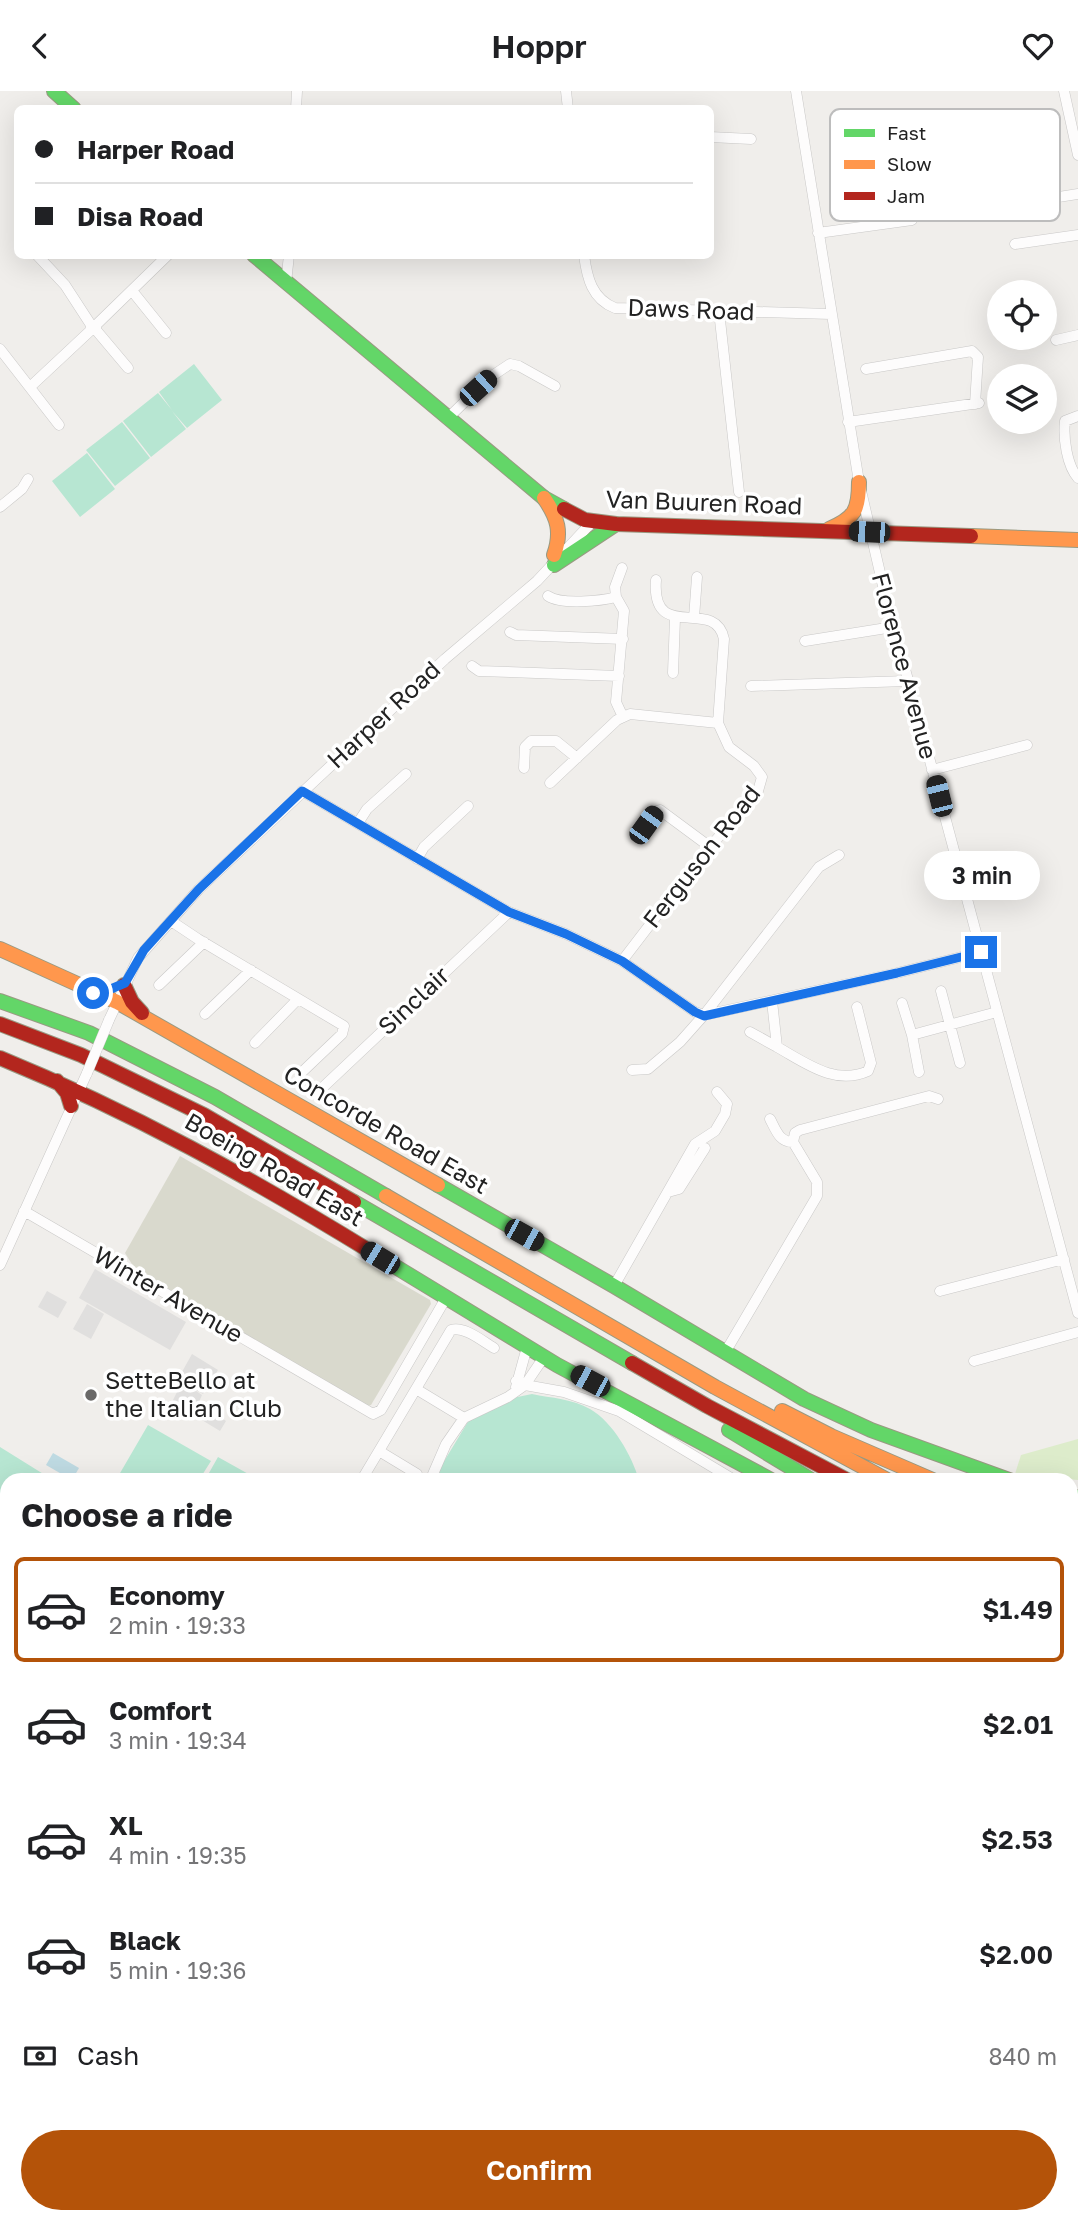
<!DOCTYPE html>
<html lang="en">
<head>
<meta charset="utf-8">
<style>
  body { margin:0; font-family:"Golos Text",sans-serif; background:#f6f6f6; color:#202124; height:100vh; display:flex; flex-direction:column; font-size:26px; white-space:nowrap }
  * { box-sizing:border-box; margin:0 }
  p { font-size:23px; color:#757577 }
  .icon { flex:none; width:38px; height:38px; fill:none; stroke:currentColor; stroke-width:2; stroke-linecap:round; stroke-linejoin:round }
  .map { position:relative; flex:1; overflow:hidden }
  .drawer { position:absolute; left:0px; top:1382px; width:1078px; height:751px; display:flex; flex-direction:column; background:#fff; border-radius:21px 21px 0 0; box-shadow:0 7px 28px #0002 }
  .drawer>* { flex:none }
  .banner { position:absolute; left:14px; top:14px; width:700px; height:154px; border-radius:10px; box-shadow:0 7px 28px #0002; display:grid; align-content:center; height:154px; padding:0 21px; background:#fff }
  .controls { position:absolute; left:987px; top:189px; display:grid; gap:14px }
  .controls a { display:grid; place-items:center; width:70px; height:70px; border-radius:50%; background:#fff; box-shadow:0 7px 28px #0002; font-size:35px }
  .end { position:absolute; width:32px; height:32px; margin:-16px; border:9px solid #1a73e8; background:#fff; box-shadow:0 0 0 4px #fff }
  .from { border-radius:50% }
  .bubble { position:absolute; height:49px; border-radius:24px; background:#fff; box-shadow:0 7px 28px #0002; font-size:23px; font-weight:600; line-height:49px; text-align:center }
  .car { position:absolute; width:21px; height:42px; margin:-21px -10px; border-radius:9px; box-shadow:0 0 5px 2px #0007; background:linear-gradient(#222 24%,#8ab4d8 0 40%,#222 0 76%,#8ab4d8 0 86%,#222 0) }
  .banner b { display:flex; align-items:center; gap:24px; height:66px; font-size:26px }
  .banner b+b { border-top:2px solid #e0e0e0 }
  .banner i { width:18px; height:18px; background:#202124 }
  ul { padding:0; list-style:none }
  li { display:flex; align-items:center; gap:21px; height:105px; margin:0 14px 10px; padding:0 7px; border:4px solid transparent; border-radius:10px }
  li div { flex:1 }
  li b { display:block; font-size:26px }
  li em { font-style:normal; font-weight:600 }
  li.active { border-color:#b45309 }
  li>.icon { width:63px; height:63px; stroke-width:1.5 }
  h2 { padding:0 21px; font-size:32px; line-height:84px }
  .pay { display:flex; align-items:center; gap:18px; height:77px; padding:0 21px; font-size:26px }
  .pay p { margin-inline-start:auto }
  .primary-button { display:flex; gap:14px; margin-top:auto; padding:14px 21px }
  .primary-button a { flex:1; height:80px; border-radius:42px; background:#b45309; color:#fff; font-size:28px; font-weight:600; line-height:80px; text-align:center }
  header { display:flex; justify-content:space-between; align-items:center; height:91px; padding:0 21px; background:#fff; font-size:32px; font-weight:600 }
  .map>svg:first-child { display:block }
  .construction { fill:#d9d9cd }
  .grass { fill:#ddeccb }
  .park { fill:#daf5da }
  .pitch { fill:#b7e6d2 }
  .parking { fill:#e0dfde }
  .water { fill:#bfdbe3 }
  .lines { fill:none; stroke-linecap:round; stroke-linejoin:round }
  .street-casing { stroke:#c9c8c7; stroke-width:11 }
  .fast-casing { stroke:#999a82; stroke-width:16 }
  .slow-casing { stroke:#999a82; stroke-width:16 }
  .jam-casing { stroke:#999a82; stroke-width:16 }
  .street { stroke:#fdfcfc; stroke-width:10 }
  .fast { stroke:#63d668; stroke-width:14 }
  .slow { stroke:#ff974d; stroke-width:14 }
  .jam { stroke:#b3261e; stroke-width:14 }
  .street-bridge-casing { stroke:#c9c8c7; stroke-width:11; stroke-linecap:butt }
  .street-bridge { stroke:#fdfcfc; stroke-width:10 }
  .route { stroke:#1a73e8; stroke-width:9 }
  .poi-dot { fill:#6a6968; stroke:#fff; stroke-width:2.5 }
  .labels { text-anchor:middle; stroke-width:7; stroke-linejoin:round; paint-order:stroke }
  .street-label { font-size:24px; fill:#222; stroke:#fff }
  .poi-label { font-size:24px; fill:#222; stroke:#fff; text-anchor:start }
  .key { fill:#fff; stroke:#bdbdbd; stroke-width:2 }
  .key-label { font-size:19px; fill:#222 }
</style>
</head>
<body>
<header><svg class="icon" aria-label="back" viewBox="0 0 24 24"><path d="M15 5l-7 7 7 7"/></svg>Hoppr<svg class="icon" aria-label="heart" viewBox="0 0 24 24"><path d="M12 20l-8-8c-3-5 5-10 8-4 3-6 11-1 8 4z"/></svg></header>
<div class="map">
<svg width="1078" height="2132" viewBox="0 0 1078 2132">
  <rect width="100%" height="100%" fill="#f0eeeb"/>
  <path class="construction" d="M180 1065 430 1209 431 1213 371 1314 367 1315 135 1178 125 1162Z"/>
  <path class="grass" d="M1078 1348V1389L1015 1383 1021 1364Z"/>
  <path class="park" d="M1078 2102V2132H1029L1034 2126H1071V2106Z"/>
  <path class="pitch" d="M194 273 222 309 187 337 172 320 186 338 151 366 123 330 158 302 172 319 159 301Z
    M122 331 150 367 115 395 86 359Z
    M87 362 115 398 80 426 52 390Z
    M532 1303C551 1307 573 1308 590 1318 613 1331 632 1365 639 1389L438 1390 440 1377 469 1329 508 1308Z
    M148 1334 211 1370 199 1389H116Z
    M0 1356 53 1389 7 1390V1411L0 1407Z
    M218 1366 259 1389H205Z"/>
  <path class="parking" d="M95 1178 186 1231 170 1259 79 1207Z
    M47 1200 67 1211 58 1227 38 1216Z
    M87 1213 104 1223 91 1248 73 1238Z
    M192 1263 218 1279 203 1303 187 1294 202 1304 199 1311 226 1330 220 1340 172 1311 182 1291 178 1288Z"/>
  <path class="water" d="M53 1362 79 1377 72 1389 46 1374Z"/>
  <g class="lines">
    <g class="street-casing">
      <path id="street" d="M566 0 568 18
        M796 0 859 391 887 512 926 655 1078 1222
        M1064 0 1078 64
        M296 18 297 0
        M710 46 751 48
        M1008 114 1078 103
        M818 142 912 129
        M1015 153 1078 144
        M37 164 65 194 91 234
        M584 164C587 187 592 208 615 217L831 223
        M286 192 289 164
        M133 201 166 242
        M719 220 739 401
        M96 234H91V239H96V234L168 164
        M96 239 128 277
        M1056 249 1078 244
        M0 258 59 334
        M866 278 972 260 978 266 975 313
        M30 296 91 239
        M1078 325 1065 330C1063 347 1067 375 1078 387
        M447 328 489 287 510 273 519 275 555 295
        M848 331 979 312
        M0 416 22 398 28 388
        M622 477 615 496 616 506 624 520 616 611 623 626
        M656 489C651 554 715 504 724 548L718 632
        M548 505C561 514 601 510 616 506
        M694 527 697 486
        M510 541 516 544 623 548
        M805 550 893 536
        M472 575 479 580 619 585
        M673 582 675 527
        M751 595 907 590
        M524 677 525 656 531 650H556L577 667
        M932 679 1027 654
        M550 692 617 629 630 623 718 632 729 656 754 675 762 686 758 700 704 763 622 870
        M302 700 509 821 566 843 622 870 695 921 704 924
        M358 732 367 718 406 683
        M646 734 656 720 660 719 710 756
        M417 768 424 756 468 715
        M171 830 198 848 344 935 342 943 301 982
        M159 894 204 851
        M941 900 960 972
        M902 912 912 944
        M205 923 251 879
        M705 924 897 882 981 861
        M109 929 138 867 199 798 445 568 537 490 592 431
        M750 941 777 956 772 910
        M255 952 298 908
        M777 956C806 972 835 995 868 980L871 972 857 916
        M632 979 648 978 680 951 704 924 819 776 839 764
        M919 981 912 944 997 921
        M320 999 509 821
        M770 1028C776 1039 779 1051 793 1051
        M668 1101 679 1098 705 1057
        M24 1120 373 1323 381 1319 446 1207
        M0 1174 87 982
        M614 1195 695 1053 715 1040 725 1023 727 1013 717 1001
        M940 1200 1064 1168
        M726 1260 817 1105V1091L793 1051 795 1042 800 1039 929 1005 938 1008
        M974 1270 1078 1241
        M516 1290 525 1294 564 1301 619 1320 736 1390
        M516 1296 527 1256
        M416 1298 464 1327
        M379 1360 417 1383
        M361 1390 451 1239C465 1235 482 1250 494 1257
        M430 1390 446 1353 464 1327 508 1306 525 1294 544 1266
        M0 1430 7 1436
        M0 1531 7 1522
        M0 1639 7 1640
        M0 1749 7 1750
        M0 1887H7
        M1071 1944 1078 1938
        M0 2026H7
        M339 2126 346 2132
        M544 2126 546 2132
        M761 2126 769 2132
        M42 2132V2126
        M204 2132 205 2126
        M844 2132 852 2126"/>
    </g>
    <g class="fast-casing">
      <path id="fast" d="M54 0 74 18
        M254 164 544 407 564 418
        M554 474 616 433
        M0 910 89 942 215 1006 386 1105
        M438 1094 614 1195 804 1308 871 1339 1012 1390
        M354 1111 632 1272
        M373 1162 557 1274 773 1390
        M729 1339 813 1390
        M1071 1406H1078
        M1071 1548 1078 1553
        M1071 1581 1078 1586
        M1071 1983 1078 1977
        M1071 2008 1078 2002
        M896 2132 903 2126"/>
    </g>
    <g class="slow-casing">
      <path id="slow" d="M544 407C558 427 562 441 554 464
        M829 438C855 427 859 419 859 391
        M971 445 1078 449
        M0 858 117 911 438 1094
        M386 1105 715 1296 889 1390
        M782 1320 831 1345 935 1390
        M1071 1432 1078 1434
        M1071 1486 1078 1488
        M1071 2033 1078 2028
        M1071 2064 1078 2059
        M915 2132 922 2126
        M949 2132 956 2126
        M978 2132 986 2126
        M1012 2132 1019 2126"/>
    </g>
    <g class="jam-casing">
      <path id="jam" d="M564 418 585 429 616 433 971 445
        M124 894 132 911 142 922
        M0 933 81 964 204 1024 354 1111
        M0 967C132 1021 251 1087 373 1162
        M57 990 67 1002 71 1015
        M632 1272 707 1315 849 1390
        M1071 1466 1078 1468
        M1071 2092 1078 2088"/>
    </g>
    <use href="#street" class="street"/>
    <use href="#fast" class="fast"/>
    <use href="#slow" class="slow"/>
    <use href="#jam" class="jam"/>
    <g class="street-bridge-casing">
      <path id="street-bridge" d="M87 982 109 929"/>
    </g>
    <use href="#street-bridge" class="street-bridge"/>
  </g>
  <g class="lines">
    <path class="route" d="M93 902 106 900 125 892 144 859 199 798 302 700 509 821 566 843 622 870 695 921 704 925 897 882 981 861"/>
  </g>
  <circle class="poi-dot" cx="91" cy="1304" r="7"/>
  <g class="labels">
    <g class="street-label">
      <text transform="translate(691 219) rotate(2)" y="8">Daws Road</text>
      <text transform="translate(704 412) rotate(2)" y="8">Van Buuren Road</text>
      <text transform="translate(904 575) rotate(75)" y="8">Florence Avenue</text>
      <text transform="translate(384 624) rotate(-43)" y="8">Harper Road</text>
      <text transform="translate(702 766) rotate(-52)" y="8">Ferguson Road</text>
      <text transform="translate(414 910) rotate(-43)" y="8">Sinclair</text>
      <text transform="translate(386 1039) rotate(30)" y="8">Concorde Road East</text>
      <text transform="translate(274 1079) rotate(30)" y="8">Boeing Road East</text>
      <text transform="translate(168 1204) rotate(30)" y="8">Winter Avenue</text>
    </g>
    <g class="poi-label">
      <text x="105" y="1298">SetteBello at<tspan x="105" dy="28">the Italian Club</tspan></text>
    </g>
  </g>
  <rect x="830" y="18" width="230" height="112" rx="10" class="key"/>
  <rect x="844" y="38" width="31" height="8" fill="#63d668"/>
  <rect x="844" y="69" width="31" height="9" fill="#ff974d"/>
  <rect x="844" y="101" width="31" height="8" fill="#b3261e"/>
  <g class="key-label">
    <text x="887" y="49">Fast</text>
    <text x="887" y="80">Slow</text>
    <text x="887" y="112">Jam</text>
  </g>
</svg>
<div class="controls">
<a><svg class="icon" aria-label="locate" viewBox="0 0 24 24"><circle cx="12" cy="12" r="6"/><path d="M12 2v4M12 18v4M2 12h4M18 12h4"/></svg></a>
<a><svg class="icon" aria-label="layers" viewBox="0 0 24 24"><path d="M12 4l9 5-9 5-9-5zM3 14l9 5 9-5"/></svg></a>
</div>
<i class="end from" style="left:93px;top:902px"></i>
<i class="end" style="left:981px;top:861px"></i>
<div class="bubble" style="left:924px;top:760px;width:116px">3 min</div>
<i class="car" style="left:478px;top:297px;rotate:48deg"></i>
<i class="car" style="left:869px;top:441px;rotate:272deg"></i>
<i class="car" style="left:939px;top:705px;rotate:346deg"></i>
<i class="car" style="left:646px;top:734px;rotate:36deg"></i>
<i class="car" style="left:524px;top:1144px;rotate:119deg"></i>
<i class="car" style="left:380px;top:1167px;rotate:301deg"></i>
<i class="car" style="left:590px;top:1290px;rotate:298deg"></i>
<div class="banner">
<b><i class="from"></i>Harper Road</b>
<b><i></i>Disa Road</b>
</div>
<section class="drawer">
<h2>Choose a ride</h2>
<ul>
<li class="active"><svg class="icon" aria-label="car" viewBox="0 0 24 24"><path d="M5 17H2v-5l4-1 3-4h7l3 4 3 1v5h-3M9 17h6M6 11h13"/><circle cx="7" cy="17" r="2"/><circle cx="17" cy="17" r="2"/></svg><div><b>Economy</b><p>2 min · 19:33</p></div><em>$1.49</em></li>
<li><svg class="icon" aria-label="car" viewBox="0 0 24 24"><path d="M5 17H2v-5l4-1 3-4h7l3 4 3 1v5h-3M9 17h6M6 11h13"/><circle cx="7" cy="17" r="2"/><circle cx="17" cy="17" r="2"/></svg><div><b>Comfort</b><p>3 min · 19:34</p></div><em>$2.01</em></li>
<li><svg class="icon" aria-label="car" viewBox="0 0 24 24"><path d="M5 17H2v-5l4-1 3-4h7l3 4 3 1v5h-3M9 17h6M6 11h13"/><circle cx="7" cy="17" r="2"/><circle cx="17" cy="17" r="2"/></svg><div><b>XL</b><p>4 min · 19:35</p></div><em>$2.53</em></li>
<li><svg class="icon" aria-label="car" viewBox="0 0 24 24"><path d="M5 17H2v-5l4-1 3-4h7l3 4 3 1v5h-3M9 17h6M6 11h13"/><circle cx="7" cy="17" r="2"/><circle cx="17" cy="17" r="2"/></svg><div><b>Black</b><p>5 min · 19:36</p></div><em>$2.00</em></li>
</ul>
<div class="pay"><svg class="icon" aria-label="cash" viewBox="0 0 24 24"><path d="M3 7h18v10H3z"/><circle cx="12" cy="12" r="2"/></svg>Cash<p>840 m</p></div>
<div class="primary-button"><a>Confirm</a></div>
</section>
</div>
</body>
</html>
